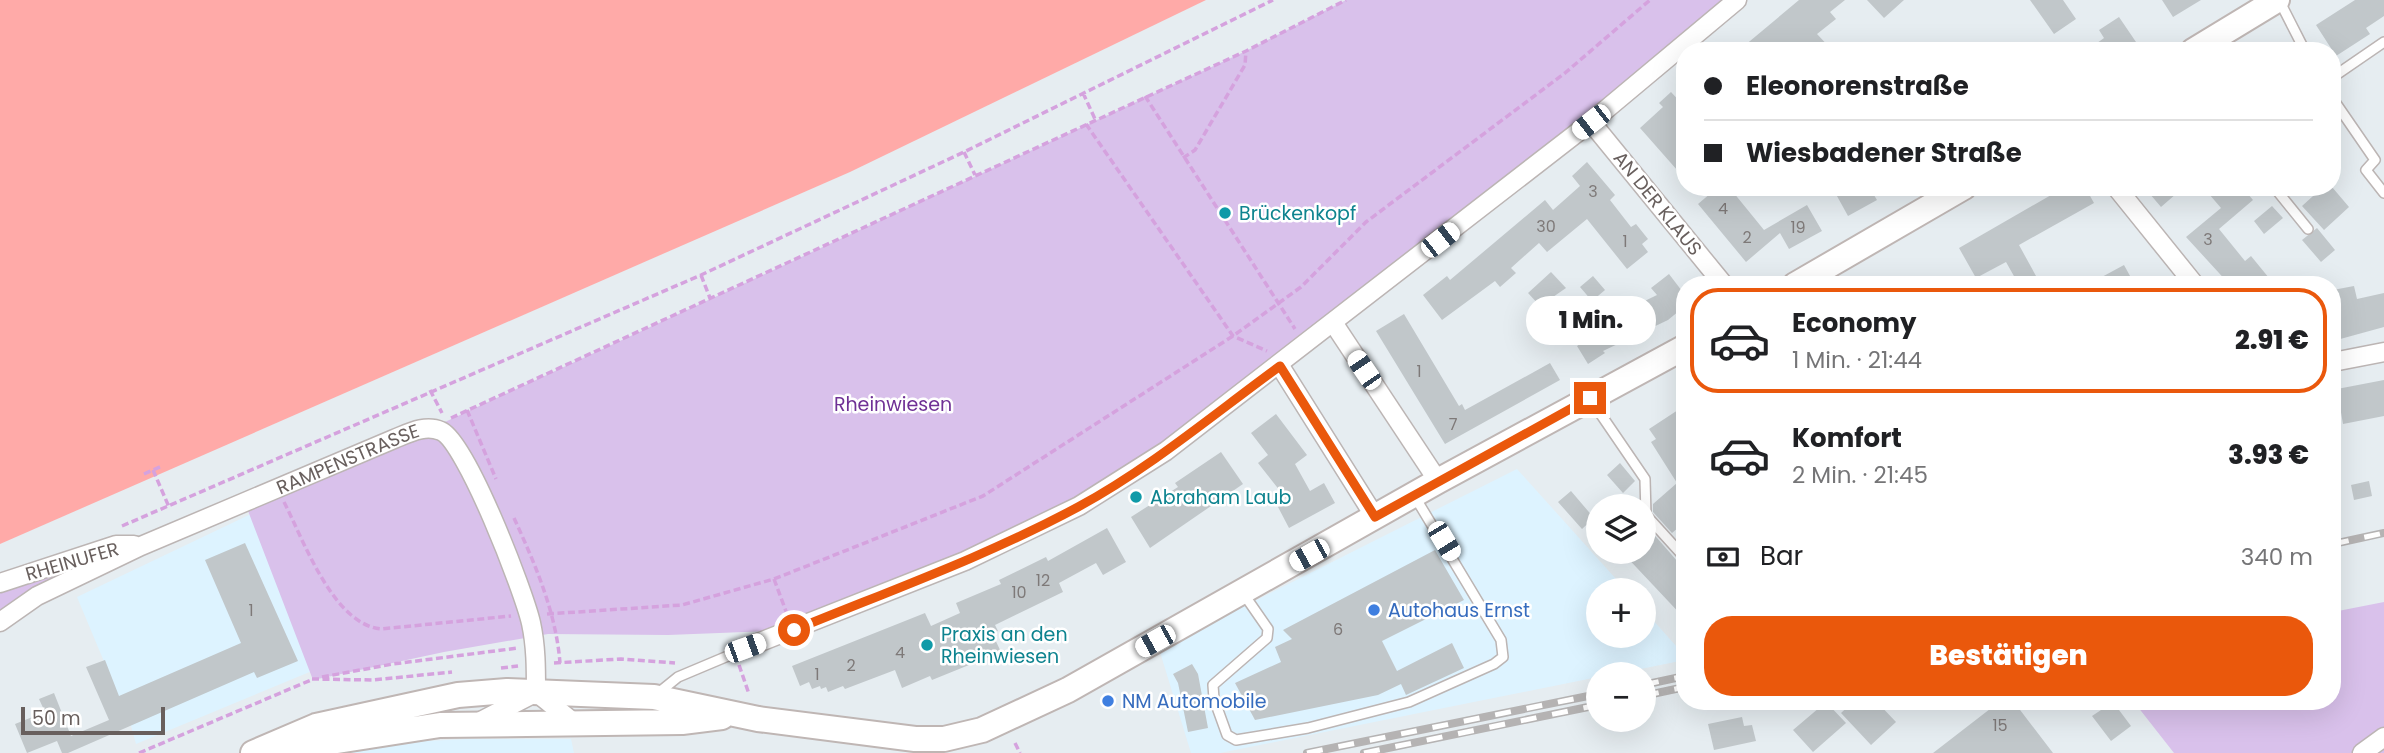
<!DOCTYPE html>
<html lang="de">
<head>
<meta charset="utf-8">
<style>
  body { margin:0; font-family:Poppins,sans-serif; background:#f2f2f2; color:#202124; height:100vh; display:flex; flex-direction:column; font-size:26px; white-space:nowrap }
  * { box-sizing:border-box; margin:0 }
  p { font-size:23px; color:#757577 }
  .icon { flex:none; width:38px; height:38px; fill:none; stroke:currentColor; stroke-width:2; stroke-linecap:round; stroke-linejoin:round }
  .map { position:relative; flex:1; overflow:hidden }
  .sheet { position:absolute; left:1676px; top:276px; width:665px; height:434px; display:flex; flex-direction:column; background:#fff; border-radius:28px; box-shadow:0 7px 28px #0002 }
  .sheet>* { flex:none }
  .banner { position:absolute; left:1676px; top:42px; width:665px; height:154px; border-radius:28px; box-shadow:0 7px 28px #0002; display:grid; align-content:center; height:154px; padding:0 28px; background:#fff }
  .tools { position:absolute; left:1586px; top:494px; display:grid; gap:14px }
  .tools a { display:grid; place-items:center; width:70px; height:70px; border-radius:50%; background:#fff; box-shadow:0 7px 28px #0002; font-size:35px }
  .scale { position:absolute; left:21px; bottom:18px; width:144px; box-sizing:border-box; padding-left:7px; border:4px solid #685f5d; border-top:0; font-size:19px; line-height:24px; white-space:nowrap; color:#685f5d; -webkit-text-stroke:5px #fff; paint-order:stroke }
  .end { position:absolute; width:32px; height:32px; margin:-16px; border:9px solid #ea580c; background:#fff; box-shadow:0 0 0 4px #fff }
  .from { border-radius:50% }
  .bubble { position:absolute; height:49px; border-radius:24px; background:#fff; box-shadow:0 7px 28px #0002; font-size:23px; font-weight:800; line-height:49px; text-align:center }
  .car { position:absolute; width:21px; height:42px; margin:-21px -10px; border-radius:9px; box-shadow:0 0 5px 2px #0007; background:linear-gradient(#fff 24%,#345 0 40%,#fff 0 76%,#345 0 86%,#fff 0) }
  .banner b { display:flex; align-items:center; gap:24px; height:66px; font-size:26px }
  .banner b+b { border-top:2px solid #e0e0e0 }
  .banner i { width:18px; height:18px; background:#202124 }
  ul { padding:12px 0 0; list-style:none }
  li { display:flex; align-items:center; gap:21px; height:105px; margin:0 14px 10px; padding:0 14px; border:4px solid transparent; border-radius:28px }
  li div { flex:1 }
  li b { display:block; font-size:26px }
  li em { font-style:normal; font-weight:800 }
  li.on { border-color:#ea580c }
  li>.icon { width:63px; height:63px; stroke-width:1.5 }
  .pay { display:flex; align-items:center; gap:18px; height:77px; padding:0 28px; font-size:26px }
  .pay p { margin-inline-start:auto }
  .primary-button { display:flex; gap:14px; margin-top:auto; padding:14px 28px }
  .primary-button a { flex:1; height:80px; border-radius:28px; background:#ea580c; color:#fff; font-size:28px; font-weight:800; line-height:80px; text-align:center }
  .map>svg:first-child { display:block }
  .commercial { fill:#ddf3ff }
  .green { fill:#d9c1eb }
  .water { fill:#ffaaa8 }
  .building { fill:#c1c7ca }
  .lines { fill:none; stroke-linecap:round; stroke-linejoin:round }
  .lane-casing { stroke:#bcb5b4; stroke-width:12 }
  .street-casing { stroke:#bcb5b4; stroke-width:21 }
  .secondary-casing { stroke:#bfb6b4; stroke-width:28 }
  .path { stroke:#d5a2de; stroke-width:3.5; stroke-dasharray:7 3.5; stroke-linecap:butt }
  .lane { stroke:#fff; stroke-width:9 }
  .street { stroke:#fff; stroke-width:18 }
  .secondary { stroke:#fff; stroke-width:24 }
  .rail-casing { stroke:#b5b3b3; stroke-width:8 }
  .rail { stroke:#fff; stroke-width:5; stroke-dasharray:16; stroke-linecap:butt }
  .route { stroke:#ea580c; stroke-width:9 }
  .culture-dot { fill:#0f9aa8; stroke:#fff; stroke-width:2.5 }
  .shop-dot { fill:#3f7fe0; stroke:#fff; stroke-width:2.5 }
  .labels { text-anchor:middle; stroke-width:5; stroke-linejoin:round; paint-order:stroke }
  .number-label { font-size:16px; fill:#7e7978 }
  .street-label { font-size:19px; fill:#685f5d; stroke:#fff }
  .culture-label { font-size:19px; fill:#0d838f; stroke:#fff; text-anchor:start }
  .park-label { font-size:19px; fill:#6f3095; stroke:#fff }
  .shop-label { font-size:19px; fill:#366cbe; stroke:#fff; text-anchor:start }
</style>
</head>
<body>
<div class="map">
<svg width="2384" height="753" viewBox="0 0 2384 753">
  <rect width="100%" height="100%" fill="#e6edf1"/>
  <path class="commercial" d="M1517 469 1626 590H1598V635H1643V609L1685 656V660L1616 674H1598V677L1220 753H1191L1159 649Z
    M251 514 312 671 136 744 131 726 77 597Z
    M468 739H571L574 753H336L385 743Z"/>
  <path class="green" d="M1346 0H1737L1591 122 1079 506 794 630 668 635 548 634 444 652 313 680 245 503 432 428 1246 51Z
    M56 571 59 576 0 614V573Z
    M2384 602V753H2174L2134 702H2333V612Z"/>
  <path class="water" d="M0 0H1206L850 172 0 544Z"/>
  <path class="building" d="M1799 0H1845L1830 12 1836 19 1817 34 1833 51H1810L1803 44 1796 51H1738Z
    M1867 0H1904L1884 18Z
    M2030 0H2063L2076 19 2054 34Z
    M2162 0H2201L2173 17Z
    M2355 0H2384V16L2366 28 2370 34 2336 56 2316 25Z
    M2119 17 2136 42 2122 51H2086L2104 38 2099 30Z
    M1671 92 1685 107V179L1640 128 1663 107 1659 103Z
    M1587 162 1615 195 1610 200 1631 227 1636 224 1648 239 1642 244 1648 252 1627 269 1587 219 1547 252 1539 243 1511 268 1516 273 1500 287 1495 281 1442 320 1423 295 1447 276 1450 280 1545 200 1553 210 1580 186 1572 176Z
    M1718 187H1729L1764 230 1807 205 1822 231 1789 249 1780 233 1746 262 1698 204Z
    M1832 187H1869L1877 200 1848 216Z
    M2065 187H2085L2094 203 2019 245 2041 285H2019L2006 262 1976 278 1959 248Z
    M2144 187H2184L2161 207Z
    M2203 187H2242L2253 200 2219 229 2245 261 2251 256 2269 278 2260 285H2230L2186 237 2221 208Z
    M2323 187H2332L2349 207 2324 230 2302 206Z
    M2272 206 2283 218 2264 234 2254 221Z
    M2317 228 2335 250 2321 262 2302 240Z
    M2124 265 2135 285H2087Z
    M1551 272 1566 288 1540 306 1528 293Z
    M1669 274 1685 295V306L1668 320 1603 351 1605 353 1588 364 1577 346 1616 321 1614 316 1657 295 1651 288Z
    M1593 276 1605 290 1592 301 1580 287Z
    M2354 286 2357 299 2384 293V327L2333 341V290Z
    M1404 314 1459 406 1462 404 1465 410 1550 363 1560 380 1445 444 1376 331Z
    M2384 380V416L2343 424 2337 389Z
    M1678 410 1685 421V522L1672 533 1653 512V504L1677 483 1651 442 1656 439 1649 429Z
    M1276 414 1307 455 1295 464 1310 491 1324 483 1335 503 1289 528 1278 507 1288 501 1258 463 1268 455 1251 433Z
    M1221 452 1243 484 1150 548 1131 517 1178 487 1175 483Z
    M1620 463 1635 481 1623 493 1607 475Z
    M2369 481 2372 496 2354 500 2351 485Z
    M1571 491 1594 518 1582 529 1558 502Z
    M1643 522 1685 570V619L1621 551H1643Z
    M1107 528 1126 562 1103 575 1096 563 1059 583 1063 592 995 625 998 631 992 633 1001 652 932 680 930 676 902 688 895 670 845 689 843 686 828 692 826 687 821 689 820 686 812 689 809 682 800 686 792 666 925 613 931 626 960 613 956 603 1001 584 999 580 1046 557 1048 561Z
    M245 543 298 661 257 678 254 672 68 753H62L57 741 27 753 15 724 45 712 39 699 54 693 71 736 109 720 86 667 105 660 119 696 241 643 205 560Z
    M1435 550 1464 600 1382 641 1397 671 1452 643 1464 668 1406 695 1401 684 1378 695 1255 720 1235 683 1281 662 1275 647 1292 639 1283 630Z
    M1192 664 1198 674 1208 728 1188 732 1178 683 1173 674Z
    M1826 702 1846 723 1813 752 1793 730Z
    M1853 702H1877L1896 722 1871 745 1841 713Z
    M1999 702H2014L2053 753H1933Z
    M2113 702 2131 726 2111 741 2092 716Z
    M1742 717 1744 726 1752 725 1756 741 1714 750 1708 724Z"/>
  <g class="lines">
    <g class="lane-casing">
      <path id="lane" d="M2280 2 2305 51
        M2333 77 2384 42
        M2333 99 2375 160 2366 170 2384 193
        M2274 187 2308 229
        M1591 400 1645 479 1646 515 1685 558
        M1243 593 1268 629 1267 638 1213 685 1214 699 1227 735 1236 740 1308 728 1409 702 1494 664 1503 657 1501 640 1415 497
        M657 694 678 677 735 653"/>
    </g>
    <g class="street-casing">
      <g id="street">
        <path d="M1591 122 1724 285"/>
        <path d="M2116 187 2195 285"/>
        <path d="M1334 324 1438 481"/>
        <path d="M2333 362 2384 352"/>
        <path d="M1280 366 1375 517"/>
        <path d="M0 583 116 545H134"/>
        <path id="s1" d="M0 622 37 596 141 546 394 439C409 433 425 424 441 431 466 441 524 592 531 623 536 646 536 668 536 692"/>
        <path d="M745 648 965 561 1079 506 1166 451 1591 122 1737 0"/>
        <path d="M536 692 573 722"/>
        <path d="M477 723 533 694"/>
        <path d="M2362 753 2384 737"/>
      </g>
    </g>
    <g class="secondary-casing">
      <path id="secondary" d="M2193 51 2277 0
        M1795 285 1964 187
        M285 749 440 725 682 722 722 717
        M253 753 316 726 458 695 507 691 654 697 758 719 915 739H944L982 730 1068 690 1438 481 1685 347"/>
    </g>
    <path class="path" d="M1083 93 1095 119
      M1145 96 1295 329
      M1086 124 1233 336 1267 351
      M964 152 975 175
      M1183 158 1195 150 1245 65 1246 51
      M701 275 710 298
      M430 390 442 413
      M467 410 496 479
      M451 418 1246 51 1346 0
      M153 470 169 507
      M144 474 162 466
      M284 502C304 541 333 624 381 629L511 616
      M514 518C535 564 556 612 560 663
      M122 526 701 275 964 152 1273 0
      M774 579 787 614
      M547 614 682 605 774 579 983 496 1233 336 1301 287 1366 222 1565 73 1650 0
      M554 663 621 659 675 663
      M739 665 749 694
      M501 668 518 666
      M322 677 393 664 518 648
      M312 679 373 680 452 672
      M1015 743 1020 753
      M139 753 311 680"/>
    <use href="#lane" class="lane"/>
    <use href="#street" class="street"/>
    <use href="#secondary" class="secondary"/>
    <g class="rail-casing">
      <path id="rail" d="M2333 544 2384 533
        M1643 685 1685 676
        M1643 696 1685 687
        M1307 753 1598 694
        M1364 753 1598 705"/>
    </g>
    <use href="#rail" class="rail"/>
  </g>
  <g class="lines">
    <path class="route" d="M794 630C889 591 987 556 1078 507 1150 468 1214 414 1280 366L1375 517 1590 398"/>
  </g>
  <g class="culture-dot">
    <circle cx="1225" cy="213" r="7"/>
    <circle cx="1136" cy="497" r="7"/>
    <circle cx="927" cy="645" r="7"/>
  </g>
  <g class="shop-dot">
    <circle cx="1374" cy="610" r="7"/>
    <circle cx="1108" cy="701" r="7"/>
  </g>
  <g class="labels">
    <g class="number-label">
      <text x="1593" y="197">3</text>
      <text x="1723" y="214">4</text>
      <text x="1546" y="232">30</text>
      <text x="1798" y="233">19</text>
      <text x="1747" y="243">2</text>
      <text x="2208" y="245">3</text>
      <text x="1625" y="247">1</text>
      <text x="1419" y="377">1</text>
      <text x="1453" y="430">7</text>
      <text x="1043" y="586">12</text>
      <text x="1019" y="598">10</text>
      <text x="251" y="616">1</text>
      <text x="1338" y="635">6</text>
      <text x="900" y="658">4</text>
      <text x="851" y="671">2</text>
      <text x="817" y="680">1</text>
      <text x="2000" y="731">15</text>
    </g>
    <g class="street-label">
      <text transform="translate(1658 203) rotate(51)" y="7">AN DER KLAUS</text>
      <text dy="7" stroke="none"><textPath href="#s1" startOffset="385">RAMPENSTRASSE</textPath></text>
      <text transform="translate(72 561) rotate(-16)" y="7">RHEINUFER</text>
    </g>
    <g class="culture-label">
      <text x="1239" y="220">Brückenkopf</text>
      <text x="1150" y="504">Abraham Laub</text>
      <text x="941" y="641">Praxis an den<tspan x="941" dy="22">Rheinwiesen</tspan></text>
    </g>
    <g class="park-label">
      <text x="893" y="411">Rheinwiesen</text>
    </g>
    <g class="shop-label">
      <text x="1388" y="617">Autohaus Ernst</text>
      <text x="1122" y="708">NM Automobile</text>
    </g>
  </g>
</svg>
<div class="tools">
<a><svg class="icon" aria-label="layers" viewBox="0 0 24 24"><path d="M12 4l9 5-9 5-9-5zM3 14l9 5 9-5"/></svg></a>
<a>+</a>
<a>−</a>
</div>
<div class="scale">50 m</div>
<i class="end from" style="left:794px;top:630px"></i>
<i class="end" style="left:1590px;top:398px"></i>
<div class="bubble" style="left:1526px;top:296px;width:130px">1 Min.</div>
<i class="car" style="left:1591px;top:122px;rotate:232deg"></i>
<i class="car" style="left:1440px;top:240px;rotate:52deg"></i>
<i class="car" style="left:1364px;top:370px;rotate:326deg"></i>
<i class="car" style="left:1444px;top:541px;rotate:149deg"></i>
<i class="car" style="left:1309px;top:555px;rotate:241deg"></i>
<i class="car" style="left:1155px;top:641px;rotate:241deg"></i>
<i class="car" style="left:745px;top:648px;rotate:70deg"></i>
<div class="banner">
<b><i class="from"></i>Eleonorenstraße</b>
<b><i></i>Wiesbadener Straße</b>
</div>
<section class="sheet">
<ul>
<li class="on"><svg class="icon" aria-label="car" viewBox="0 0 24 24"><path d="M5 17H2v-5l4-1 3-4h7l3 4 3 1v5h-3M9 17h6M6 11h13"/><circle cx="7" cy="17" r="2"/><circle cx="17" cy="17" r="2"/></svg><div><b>Economy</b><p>1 Min. · 21:44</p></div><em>2.91 €</em></li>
<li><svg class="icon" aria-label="car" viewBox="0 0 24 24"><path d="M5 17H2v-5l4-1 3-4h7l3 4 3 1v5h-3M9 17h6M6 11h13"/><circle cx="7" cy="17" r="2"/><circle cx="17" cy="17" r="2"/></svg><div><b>Komfort</b><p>2 Min. · 21:45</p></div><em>3.93 €</em></li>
</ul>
<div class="pay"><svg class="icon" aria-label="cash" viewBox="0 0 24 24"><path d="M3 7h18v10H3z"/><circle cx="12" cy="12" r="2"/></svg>Bar<p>340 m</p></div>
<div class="primary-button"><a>Bestätigen</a></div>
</section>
</div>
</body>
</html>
